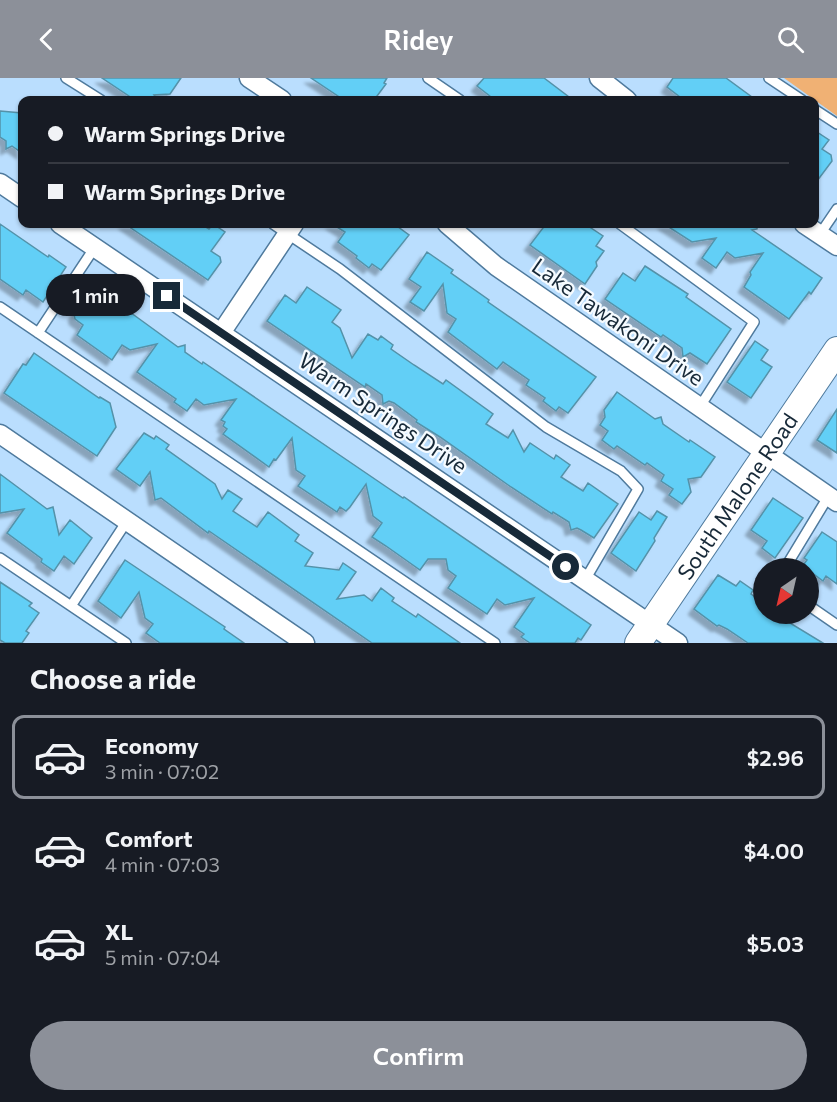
<!DOCTYPE html>
<html lang="en">
<head>
<meta charset="utf-8">
<style>
  body { margin:0; font-family:Commissioner,sans-serif; background:#20242c; color:#f1f3f6; height:100vh; display:flex; flex-direction:column; font-size:22px; white-space:nowrap }
  * { box-sizing:border-box; margin:0 }
  p { font-size:20px; color:#9ea1a6 }
  .icon { flex:none; width:33px; height:33px; fill:none; stroke:currentColor; stroke-width:2; stroke-linecap:round; stroke-linejoin:round }
  .map { position:relative; height:565px; overflow:hidden }
  .drawer { display:flex; flex-direction:column; background:#171b24; flex:1 }
  .drawer>* { flex:none }
  .guide { position:absolute; left:18px; top:18px; width:801px; height:132px; border-radius:12px; box-shadow:0 2px 4px #0004; display:grid; align-content:center; height:132px; padding:0 30px; background:#171b24 }
  .needle { width:39px; rotate:214deg }
  .buttons { position:absolute; left:753px; top:480px; display:grid; gap:12px }
  .buttons a { display:grid; place-items:center; width:66px; height:66px; border-radius:50%; background:#171b24; box-shadow:0 2px 4px #0004; font-size:30px }
  .end { position:absolute; width:27px; height:27px; margin:-14px; border:8px solid #172938; background:#fff; box-shadow:0 0 0 3px #fff }
  .from { border-radius:50% }
  .bubble { position:absolute; height:42px; border-radius:21px; background:#171b24; box-shadow:0 2px 4px #0004; font-size:20px; font-weight:600; line-height:42px; text-align:center }
  .guide b { display:flex; align-items:center; gap:21px; height:57px; font-size:22px }
  .guide b+b { border-top:2px solid #363941 }
  .guide i { width:15px; height:15px; background:#f1f3f6 }
  ul { padding:0; list-style:none }
  li { display:flex; align-items:center; gap:18px; height:84px; margin:0 12px 9px; padding:0 18px; border:3px solid transparent; border-radius:12px }
  li div { flex:1 }
  li b { display:block; font-size:22px }
  li em { font-style:normal; font-weight:600 }
  li.active { border-color:#8c9099 }
  li>.icon { width:54px; height:54px; stroke-width:1.5 }
  h2 { padding:0 30px; font-size:27px; line-height:72px }
  .button { display:flex; gap:12px; margin-top:auto; padding:12px 30px }
  .button a { flex:1; height:69px; border-radius:36px; background:#8c9099; color:#fff; font-size:24px; font-weight:600; line-height:69px; text-align:center }
  header { display:flex; justify-content:space-between; align-items:center; height:78px; padding:0 30px; background:#8c9099; color:#fff; font-size:27px; font-weight:600 }
  .map>svg:first-child { display:block }
  .green { fill:#f0b174 }
  .building { fill:#62cff6; stroke:#5492a9; stroke-width:1.5; filter:url(#shadow) }
  .lines { fill:none; stroke-linecap:round; stroke-linejoin:round }
  .lane-casing { stroke:#4f7a9d; stroke-width:12 }
  .street-casing { stroke:#4f7a9d; stroke-width:21 }
  .secondary-casing { stroke:#4f7a9d; stroke-width:28 }
  .lane { stroke:#fff; stroke-width:9 }
  .street { stroke:#fff; stroke-width:18 }
  .secondary { stroke:#fff; stroke-width:26 }
  .route { stroke:#172938; stroke-width:8 }
  .labels { text-anchor:middle; stroke-width:4.5; stroke-linejoin:round; paint-order:stroke }
  .street-label { font-size:22px; fill:#172938; stroke:#f6fbff }
</style>
</head>
<body>
<header><svg class="icon" aria-label="back" viewBox="0 0 24 24"><path d="M15 5l-7 7 7 7"/></svg>Ridey<svg class="icon" aria-label="search" viewBox="0 0 24 24"><circle cx="10" cy="10" r="6"/><path d="M15 15l6 6"/></svg></header>
<div class="map">
<svg width="837" height="565" viewBox="0 0 837 565">
  <defs>
    <filter id="shadow"><feDropShadow dx="-5.5" dy="5.5" stdDeviation="1.5" flood-color="#0004"/></filter>
  </defs>
  <rect width="100%" height="100%" fill="#badefe"/>
  <path class="green" d="M784 0H837V38Z"/>
  <path class="building" d="M102 0H181L170 16 154 17 158 22H135Z
    M311 0H387L384 5 386 6 374 22H344Z
    M484 0H544L573 22H495L477 8Z
    M673 0H726L756 22H684L667 9Z
    M0 33 22 35V75L12 68 6 71V63L0 59Z
    M814 52 829 62 822 71 831 77 832 83 814 107Z
    M0 146 48 179 49 177 66 189 43 224 26 212 23 217 0 201Z
    M125 146H201L209 151 213 146 225 154 211 173 220 179 221 184 208 202Z
    M332 146H394L409 157 381 192 372 186 369 190 356 180 357 178 338 164 345 154Z
    M546 146H585L603 158 596 168 604 173 596 184 597 188 585 206 530 167Z
    M664 146H757V151L752 152 822 200 811 216 809 214 789 241 744 209 751 197 750 194 763 175 735 180 727 174 716 190 702 180 716 160 692 164Z
    M427 174 453 192 451 195 489 222 488 224 596 299 568 335 559 329 556 333 543 323 545 320 526 307 529 302 503 284 497 291 448 254 456 241 447 235 443 206 424 233 410 224 421 209 409 201Z
    M645 188 688 216 686 219 731 251 707 286 690 275 683 279 682 270 663 257 661 259 605 221 623 195 635 203Z
    M94 208 178 269 185 267V274L202 286 203 284 388 410 403 420 404 419 591 547 581 562 578 560 575 565H530L521 559 524 556 514 549 534 520 505 527 497 521 487 536 448 510 456 498 448 492 446 481H428L420 492 386 468 372 459 382 445 373 438 366 406 350 429 346 433 340 429 337 434 298 408 305 398 296 392 292 360 276 382 274 381 269 389 223 356 227 351 223 348 225 344 221 342 236 321 204 327 196 321 187 333 174 324 176 321 137 294 157 266 130 272 122 267 112 282 77 257 83 247 75 241 74 237Z
    M307 209 341 232 332 244 340 250 352 280 368 256 378 262 381 258 393 267 391 271 414 287 443 306 446 302 493 336 486 346 508 360 513 352 524 374 530 365 554 381 556 377 570 387 561 399 583 413 588 405 618 426 594 460 581 452 577 450 571 452 569 444 553 434 552 436 511 409 440 359 416 344 417 342 394 325 389 323 383 326 382 317 366 306 365 309 267 243 285 217 296 225Z
    M755 263 768 272 761 282 772 289 751 320 727 304Z
    M34 275 99 320 100 319 110 325 116 349 97 378 4 315 23 286 26 287Z
    M617 314 655 341 661 339 663 346 689 364 690 362 715 379 701 399 688 401 691 414 682 426 669 417 673 411 661 403 664 397 647 385 645 387 617 368 614 371 602 362 608 353 600 347 605 339 604 332Z
    M837 331V375L817 362Z
    M144 355 154 361 156 358 169 367 166 371 215 406 222 421 228 412 242 421 233 433 257 449 268 434 299 457 295 463 313 475 305 488 339 492 343 485 356 494 337 521 364 517 372 523 381 510 394 520 392 523 416 539 418 536 460 565H372L209 453 208 455 165 423 161 420 155 422 150 394 140 408 116 391Z
    M0 396 47 431 53 429 59 457 70 442 92 460 74 486 64 478 54 493 41 484 42 481 7 455 24 431 0 435Z
    M773 420 803 440 775 480 762 470 767 463 751 452Z
    M657 433 667 439 654 460 655 463 636 493 611 475 639 434 651 442Z
    M822 454 837 464V506L826 498 823 503 812 495 811 497 808 495V490H801L807 482 804 480Z
    M125 482 225 549 224 551 244 565H160L146 555 153 546 145 540 139 514 121 540 98 523Z
    M718 497 736 508 740 503 753 512 751 516 764 525V536H789L785 542 823 565H748L727 551 719 547 717 548 694 531Z
    M0 504 32 525 29 528 39 535 26 553 29 555 22 565H5L0 562Z"/>
  <g class="lines">
    <g class="lane-casing">
      <path id="lane" d="M66 0 101 22
        M428 0 460 22
        M769 0 802 22
        M814 31 837 46
        M273 146 340 191 546 349 621 393 638 411 585 502
        M620 146 754 244 699 330
        M820 156 837 131
        M0 229 495 565
        M38 255 95 169
        M0 480 126 565
        M785 490 828 419
        M808 527 837 547
        M71 528 127 443"/>
    </g>
    <g class="street-casing">
      <path id="street" d="M249 0 282 22
        M599 0 627 22
        M0 105 22 120
        M60 146 678 565
        M447 146 496 188 837 424
        M804 146 837 168
        M221 255 294 146
        M0 356 305 565"/>
    </g>
    <g class="secondary-casing">
      <g id="secondary">
        <path id="s1" d="M638 565 837 272"/>
      </g>
    </g>
    <use href="#lane" class="lane"/>
    <use href="#street" class="street"/>
    <use href="#secondary" class="secondary"/>
  </g>
  <g class="lines">
    <path class="route" d="M167 218 566 489"/>
  </g>
  <g class="labels">
    <g class="street-label">
      <text transform="translate(618 244) rotate(35)" y="8">Lake Tawakoni Drive</text>
      <text transform="translate(383 335) rotate(34)" y="8">Warm Springs Drive</text>
      <text dy="8" stroke="none"><textPath href="#s1" startOffset="177">South Malone Road</textPath></text>
    </g>
  </g>
</svg>
<div class="buttons">
<a><svg class="needle" viewBox="-14 -14 28 28"><path d="M0-13l5 13h-10z" fill="#e53935"/><path d="M0 13l5-13h-10z" fill="#9ea1a6"/></svg></a>
</div>
<i class="end from" style="left:566px;top:489px"></i>
<i class="end" style="left:167px;top:218px"></i>
<div class="bubble" style="left:46px;top:196px;width:99px">1 min</div>
<div class="guide">
<b><i class="from"></i>Warm Springs Drive</b>
<b><i></i>Warm Springs Drive</b>
</div>
</div>
<section class="drawer">
<h2>Choose a ride</h2>
<ul>
<li class="active"><svg class="icon" aria-label="car" viewBox="0 0 24 24"><path d="M5 17H2v-5l4-1 3-4h7l3 4 3 1v5h-3M9 17h6M6 11h13"/><circle cx="7" cy="17" r="2"/><circle cx="17" cy="17" r="2"/></svg><div><b>Economy</b><p>3 min · 07:02</p></div><em>$2.96</em></li>
<li><svg class="icon" aria-label="car" viewBox="0 0 24 24"><path d="M5 17H2v-5l4-1 3-4h7l3 4 3 1v5h-3M9 17h6M6 11h13"/><circle cx="7" cy="17" r="2"/><circle cx="17" cy="17" r="2"/></svg><div><b>Comfort</b><p>4 min · 07:03</p></div><em>$4.00</em></li>
<li><svg class="icon" aria-label="car" viewBox="0 0 24 24"><path d="M5 17H2v-5l4-1 3-4h7l3 4 3 1v5h-3M9 17h6M6 11h13"/><circle cx="7" cy="17" r="2"/><circle cx="17" cy="17" r="2"/></svg><div><b>XL</b><p>5 min · 07:04</p></div><em>$5.03</em></li>
</ul>
<div class="button"><a>Confirm</a></div>
</section>
</body>
</html>
